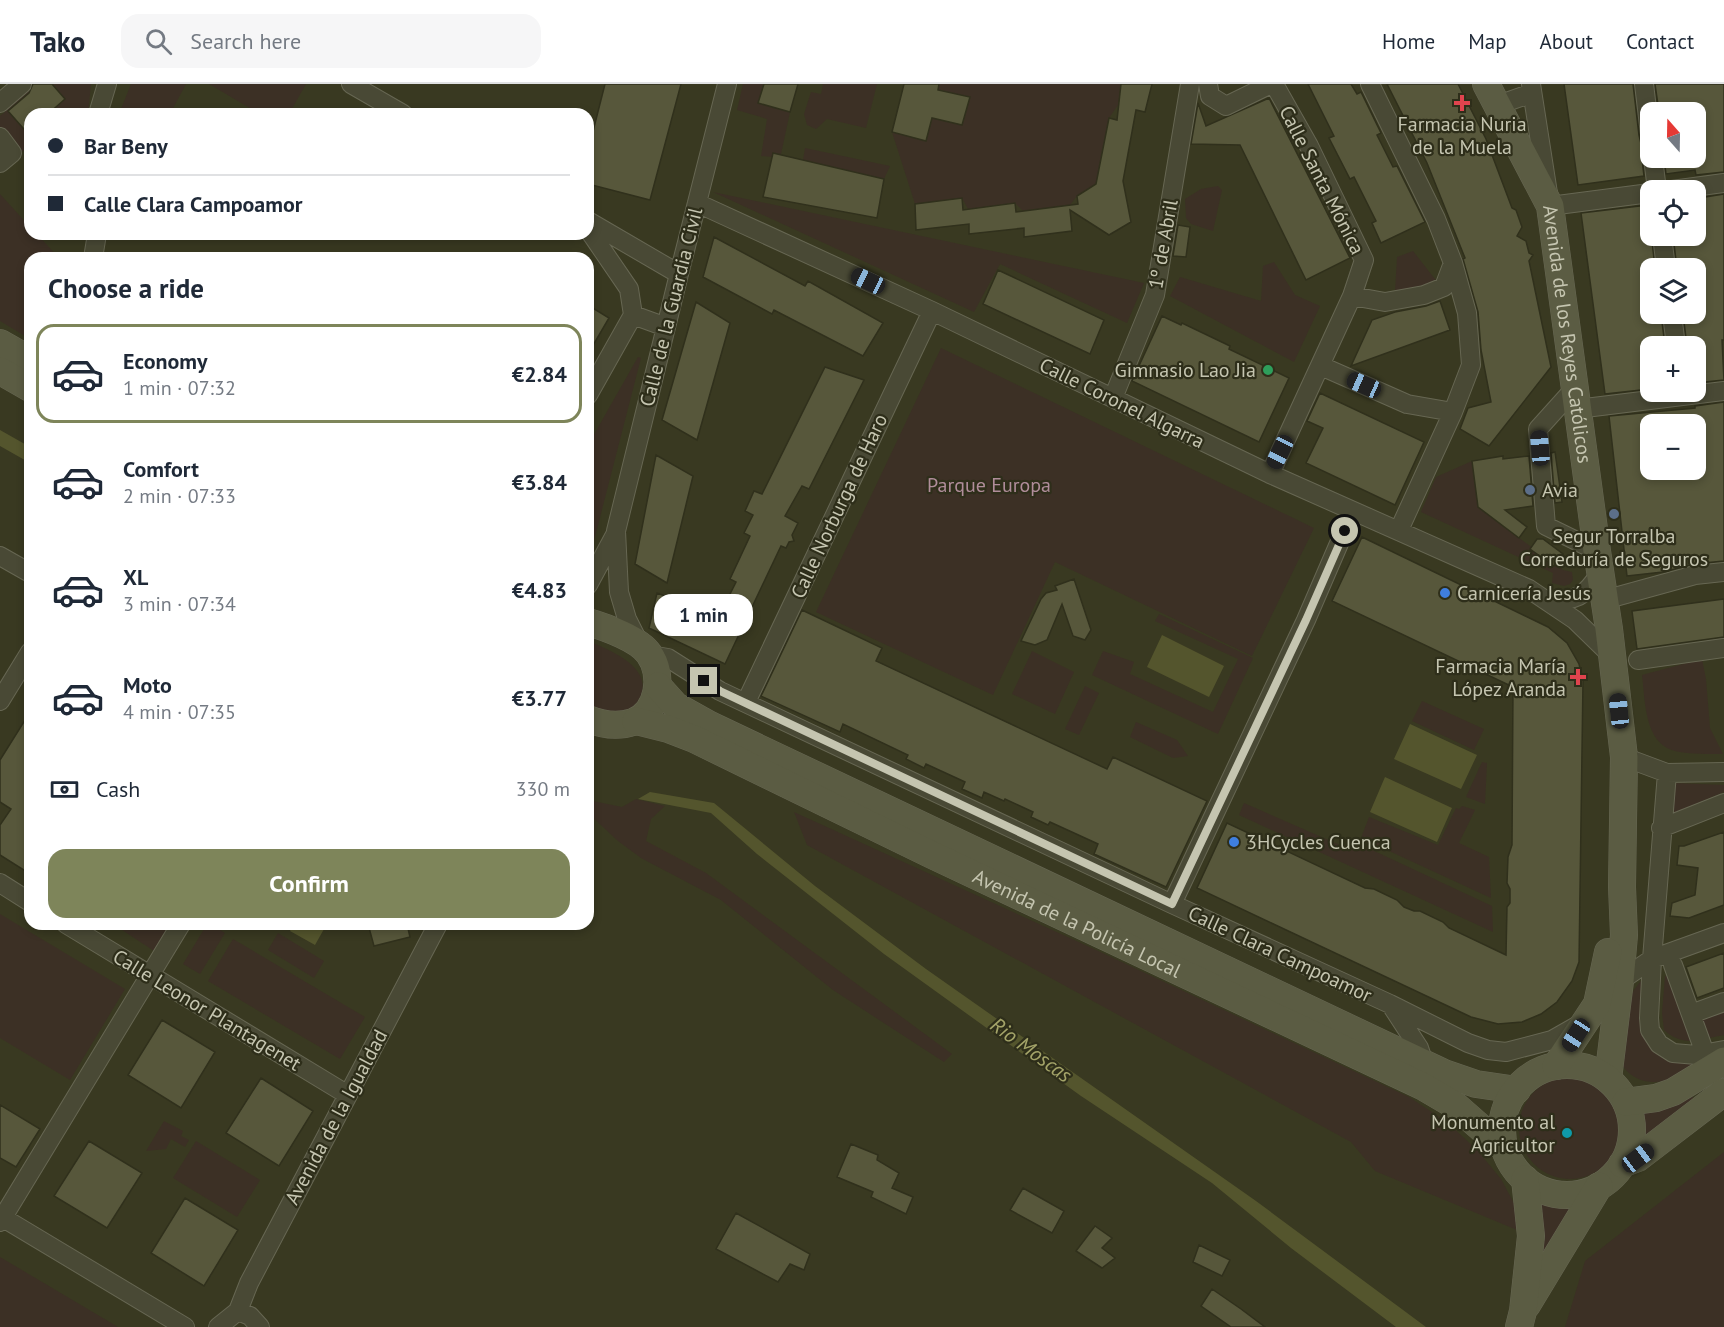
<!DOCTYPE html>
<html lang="en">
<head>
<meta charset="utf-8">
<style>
  body { margin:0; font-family:"PT Sans",sans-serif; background:#f6f6f7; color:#1f2937; height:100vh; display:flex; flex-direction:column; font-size:22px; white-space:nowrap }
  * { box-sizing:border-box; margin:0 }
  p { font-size:20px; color:#747a83 }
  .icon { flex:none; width:33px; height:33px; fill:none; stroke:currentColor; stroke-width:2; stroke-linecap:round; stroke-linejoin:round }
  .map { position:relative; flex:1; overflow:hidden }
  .details { position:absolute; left:24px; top:168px; width:570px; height:678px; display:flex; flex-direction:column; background:#fff; border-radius:18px; box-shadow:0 3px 9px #0003 }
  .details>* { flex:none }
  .banner { position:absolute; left:24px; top:24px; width:570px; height:132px; border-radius:18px; box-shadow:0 3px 9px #0003; display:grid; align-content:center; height:132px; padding:0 24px; background:#fff }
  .needle { width:39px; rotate:340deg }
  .tools { position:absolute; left:1640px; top:18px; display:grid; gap:12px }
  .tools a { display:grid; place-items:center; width:66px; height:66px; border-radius:12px; background:#fff; box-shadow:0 3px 9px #0003; font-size:30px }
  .end { position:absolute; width:27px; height:27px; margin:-14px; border:8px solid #c5c5b0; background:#111; box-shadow:0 0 0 3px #111 }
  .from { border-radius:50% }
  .bubble { position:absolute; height:42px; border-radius:18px; background:#fff; box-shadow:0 3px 9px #0003; font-size:20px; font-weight:800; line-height:42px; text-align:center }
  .car { position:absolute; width:18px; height:36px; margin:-18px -9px; border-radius:8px; box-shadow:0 0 4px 2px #0007; background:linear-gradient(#222 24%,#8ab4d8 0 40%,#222 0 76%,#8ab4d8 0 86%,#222 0) }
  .banner b { display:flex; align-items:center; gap:21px; height:57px; font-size:22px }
  .banner b+b { border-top:2px solid #e0e1e3 }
  .banner i { width:15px; height:15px; background:#1f2937 }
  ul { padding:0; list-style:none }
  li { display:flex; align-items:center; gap:18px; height:99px; margin:0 12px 9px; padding:0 12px; border:3px solid transparent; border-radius:18px }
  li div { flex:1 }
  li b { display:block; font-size:22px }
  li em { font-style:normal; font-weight:800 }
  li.current { border-color:#7e855a }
  li>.icon { width:54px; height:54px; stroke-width:1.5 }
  h2 { padding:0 24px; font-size:27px; line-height:72px }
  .pay { display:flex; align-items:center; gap:15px; height:66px; padding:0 24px; font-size:22px }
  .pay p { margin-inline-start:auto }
  .button { display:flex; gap:12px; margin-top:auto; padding:12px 24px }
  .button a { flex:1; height:69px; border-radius:18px; background:#7e855a; color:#fff; font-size:24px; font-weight:800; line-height:69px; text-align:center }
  header { display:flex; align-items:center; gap:36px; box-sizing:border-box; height:84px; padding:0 30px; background:#fff; border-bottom:2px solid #e0e1e3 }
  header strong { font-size:28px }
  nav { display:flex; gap:33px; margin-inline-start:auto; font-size:21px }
  .search { width:420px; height:54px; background:#f6f6f7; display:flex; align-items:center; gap:15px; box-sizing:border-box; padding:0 21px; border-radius:18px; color:#747a83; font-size:22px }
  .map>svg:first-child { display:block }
  .green { fill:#3c3025 }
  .water { fill:#54552d }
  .building { fill:#57573b; stroke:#30301c; stroke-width:1.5; fill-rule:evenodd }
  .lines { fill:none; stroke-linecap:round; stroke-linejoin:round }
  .street-casing { stroke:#676753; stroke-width:20 }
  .secondary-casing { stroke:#676753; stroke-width:28 }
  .street { stroke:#494935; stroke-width:18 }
  .secondary { stroke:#5b5c43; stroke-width:27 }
  .route { stroke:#c5c5b0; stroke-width:8 }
  .health-dot { fill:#e0444e; stroke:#2e2e1a; stroke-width:2 }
  .leisure-dot { fill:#2e9e5b; stroke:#2e2e1a; stroke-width:2 }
  .service-dot { fill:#5c6f8a; stroke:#2e2e1a; stroke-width:2 }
  .shop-dot { fill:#3f7fe0; stroke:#2e2e1a; stroke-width:2 }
  .culture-dot { fill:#0f9aa8; stroke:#2e2e1a; stroke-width:2 }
  .labels { text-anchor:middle; stroke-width:4.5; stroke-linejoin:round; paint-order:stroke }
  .poi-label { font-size:20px; fill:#c5c5b0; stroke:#2e2e1a; text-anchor:end }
  .street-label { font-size:20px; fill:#c5c5b0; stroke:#2e2e1a }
  .park-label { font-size:20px; fill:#b08d9a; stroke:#2e2e1a }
  .water-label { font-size:21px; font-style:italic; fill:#a4a469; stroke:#2e2e1a }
</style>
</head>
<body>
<header>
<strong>Tako</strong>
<div class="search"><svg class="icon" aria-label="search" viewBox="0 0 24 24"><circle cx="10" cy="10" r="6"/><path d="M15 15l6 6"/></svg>Search here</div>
<nav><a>Home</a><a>Map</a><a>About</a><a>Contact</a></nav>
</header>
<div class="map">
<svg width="1724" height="1243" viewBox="0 0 1724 1243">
  <rect width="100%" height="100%" fill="#393921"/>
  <path class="green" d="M28 0H91L88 30H30V63L20 69 0 44V32L5 28 4 21Z
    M131 0H186L170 30H119Z
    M209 0H306L289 30H260Z
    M743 0H763L759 19 790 28 781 70 773 69 772 73 761 72 767 35 737 26Z
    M823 0H877L866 44 827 35 816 45 807 41 804 30 811 8 821 10Z
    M939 0H1121L1118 21 1109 34 1100 81 1103 96 1077 112 1070 121 1023 127 1015 119 968 125 962 114 915 120 892 48 926 56 932 34 962 41 969 14 938 6Z
    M805 64 890 82 884 95 803 76Z
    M1218 102 1222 106 1213 147 1191 140 1186 134 1185 115 1201 105Z
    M713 108 1144 199 1127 239 1000 180 974 228Z
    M0 110 30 143V150H37L59 174H30V255L0 237Z
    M1413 167 1438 199 1422 206 1395 207 1397 173Z
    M1274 178 1295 211 1320 222 1294 278 1170 212 1180 193 1261 217 1263 182Z
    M941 264 1314 444 1252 572 1055 478 993 611 816 528Z
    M638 273 641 274 588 480V361Z
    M1472 377 1478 424 1563 486 1572 488 1573 496 1570 500 1564 502 1552 499 1553 489 1421 428 1436 393Z
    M1159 530 1253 574 1218 650 1092 591 1103 567 1134 578 1130 590 1213 628 1238 575 1155 537Z
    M588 557C620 570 666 591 629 628L588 627Z
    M1032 567 1074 588 1055 630 1012 610Z
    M1702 575 1706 595 1710 644 1723 670C1709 670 1679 671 1667 664 1644 651 1645 614 1642 591Z
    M1085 602 1099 609 1079 651 1065 645Z
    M1422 617 1484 645 1474 666 1412 637Z
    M1136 638 1177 656 1188 672 1173 674 1130 653Z
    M1482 678 1487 679 1485 720 1466 713Z
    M1674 699 1724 701V708L1674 729Z
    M636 715 665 722 651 735 646 757 706 789 952 970 944 978 833 906 721 816 641 774 618 757 588 729V716L622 723Z
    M1244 719 1349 765 1355 758 1492 822 1493 848 1239 731Z
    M1462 722 1475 726 1459 759 1489 773 1491 814 1361 754 1369 733 1438 761 1456 724 1459 725Z
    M794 728 1094 865 1409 1013 1447 1038 1478 1067 1501 1095 1516 1123 1517 1146 1375 1087 1351 1058 807 761Z
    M0 830 125 905 70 996 0 954Z
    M113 840H170L154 867Z
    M207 840H211L225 849 200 890 183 880Z
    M278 849 324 877 314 894 268 866Z
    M233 855 365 933 340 975 208 897Z
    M1674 889 1698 957C1685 958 1673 955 1664 946L1662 929 1665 892Z
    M1643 894 1642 946 1649 961 1699 975C1683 991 1665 1003 1641 996 1635 994 1626 988 1623 982 1619 972 1625 923 1630 913 1633 906 1639 900 1643 894Z
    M1724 922V951L1704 955 1695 930Z
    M1519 1044a51 51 0 1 1 102 0a51 51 0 1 1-102 0Z
    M1689 1010 1697 1017 1641 1060 1644 1044 1642 1027Z
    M164 1037 183 1047 181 1052 189 1056 185 1063 171 1055 166 1065 146 1067Z
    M196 1057 260 1096 237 1133 173 1094Z
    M1724 1068V1243H1565L1585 1177Z
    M1536 1112C1552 1119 1566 1119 1583 1115L1535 1190Z
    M0 1173 118 1243H0Z"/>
  <path class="water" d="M0 346 30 363V379L0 362Z
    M1162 551 1224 582 1209 613 1147 583Z
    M1410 640 1477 671 1461 705 1394 675Z
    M1385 693 1452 724 1437 758 1370 728Z
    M650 708 714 719 815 802 926 885 1256 1117 1426 1243H1396L1291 1164 1212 1099 1081 1012 884 870 757 770 711 729 638 715Z
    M294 840H315L324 845 315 861 290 847Z"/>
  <path class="building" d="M33 0H52L65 15 48 30H30V52L8 27 29 9Z
    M605 0H681L650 116 588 100V67Z
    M764 0H798L790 28 758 19Z
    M904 0H939L938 6 970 13 962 41 932 34 926 57 892 48Z
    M1121 0H1152L1145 28 1136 26 1123 97 1131 138 1109 151 1070 126 1072 147 1024 153V144L969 150V140L916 146 915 120 962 114 963 126 1015 119 1016 128 1078 120 1077 112 1096 100 1109 34 1117 36Z
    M1308 0H1351L1357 10 1361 8 1381 49 1377 51 1393 83 1397 82 1425 138 1381 159 1372 139 1376 137 1354 93 1350 95 1329 54 1334 52Z
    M1387 0H1458L1486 55 1512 124 1516 126 1522 143 1517 152 1526 157 1529 169 1533 171 1529 177 1551 283 1489 362 1460 345 1468 324 1491 318 1481 266 1478 228 1463 175 1465 174 1427 79Z
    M1564 0H1633L1639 51 1643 68 1642 75 1644 92 1578 101Z
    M1655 0H1724V88L1696 91 1695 86 1666 90 1664 74H1695V28H1659Z
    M1269 14 1350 174 1306 196 1240 61 1191 60 1198 19 1206 42Z
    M773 69 884 95 877 134 763 113Z
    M1724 110V256H1722L1724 296 1695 299V262H1687L1683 230H1695V184H1677L1673 152H1695V126H1701L1699 114Z
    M1648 121 1655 184H1650V230H1661L1665 262H1650V305L1605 310 1581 129Z
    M1178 141 1190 143 1186 173 1173 172Z
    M714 153 805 202 808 197 883 239 863 272 774 226 772 230 703 193Z
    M998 186 1104 236 1090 270 983 220Z
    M1440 217 1450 246 1351 282 1372 236 1395 228 1426 222Z
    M696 218 730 239 697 356 662 336Z
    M588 221 609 234 588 270Z
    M1162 232 1181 241 1182 239 1230 262 1229 265 1289 294 1259 358 1132 297Z
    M825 283 864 296 809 405 802 402 785 432 798 439 792 451 794 457 789 458 786 464 781 462 725 580 649 544 657 509 719 532 736 498 730 495 750 452 744 449 753 431 745 427 754 407 762 410Z
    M1320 309 1424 358 1395 421 1306 379 1323 344 1307 337Z
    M1724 318V477L1694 480 1663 488 1627 492 1609 332 1695 324V322ZM1650 340H1695V386H1650Z
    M1555 368 1562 418 1555 419 1551 369Z
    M656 371 693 392 667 499 635 480Z
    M1503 372V375L1529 372 1533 422 1505 426 1527 443 1519 454 1478 423 1472 377Z
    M1362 453 1548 543 1567 559 1579 580 1583 597 1579 878 1572 897 1557 918 1541 930 1522 938 1498 940 1471 933 1197 804 1227 739 1365 804 1374 805 1397 816 1404 823 1414 827H1420L1443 838 1449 844 1506 871 1507 823 1510 819V805L1507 799 1508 773 1512 761 1513 603 1332 517Z
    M1537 455H1543L1563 470 1554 482 1530 465Z
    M1074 495 1091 546 1085 556 1073 552 1062 520 1047 556 1035 561 1021 557 1041 515 1046 509 1057 506 1055 502Z
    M1724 515V553L1637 565 1632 527Z
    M802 526 882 564 876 577 1107 685 1113 673 1207 717 1166 803 1094 770 1098 760 1050 738 1048 741 1031 733 1033 728 1005 715 1004 717 984 708 982 714 962 705 965 698 926 680 924 684 906 675 908 671 843 640 840 648 761 612Z
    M30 628V790L0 771V741L11 725 0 718V676Z
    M1724 748V821L1689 834 1670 832 1672 819 1695 811 1698 784 1677 781 1679 762H1684Z
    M368 840H407L410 853 374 862Z
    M1724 869V904L1697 914 1686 883Z
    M162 936 215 968 181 1024 128 991Z
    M261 994 313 1027 279 1082 226 1049Z
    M0 1021 40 1045 16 1083 0 1074Z
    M89 1057 142 1089 107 1144 54 1112Z
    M851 1060 878 1071 877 1076 899 1089 892 1104 913 1113 906 1130 871 1113 873 1108 837 1093Z
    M1023 1104 1064 1127 1052 1149 1010 1126Z
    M185 1114 238 1146 204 1202 151 1169Z
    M736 1129 810 1170 804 1186 790 1180 778 1198 716 1165Z
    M1095 1142 1112 1154 1102 1164 1115 1174 1102 1184 1076 1167Z
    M1199 1161 1230 1176 1222 1192 1193 1178Z
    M1212 1205 1241 1225 1265 1243H1231L1201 1222Z"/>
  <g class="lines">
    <g class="street-casing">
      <path id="street" d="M351 0 403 30
        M1208 0 1210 12 1226 22 1271 0
        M1370 0 1436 135 1453 179 1467 229 1471 281 1453 328 1399 446
        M1531 0 1550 122 1650 109
        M1644 0 1650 50
        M0 19 22 0
        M1498 21 1532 9
        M98 30 107 0
        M0 53 12 69 0 79
        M1653 74 1657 106
        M1672 106 1724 99
        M697 119 932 227 1270 390 1529 505 1575 536 1612 572
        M588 137 679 190
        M588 145 629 205 633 231
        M1662 152 1666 184
        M93 174 97 150
        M1352 212 1385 218 1424 211 1444 203 1453 179
        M1672 230 1676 262
        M633 231 666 243
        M1321 282 1407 320 1453 328
        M1574 305 1538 345 1546 442 1597 467
        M588 311 633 231
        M1113 314 1155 211 1190 0
        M1577 325 1724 307
        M1270 390 1352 212 1364 176 1309 62 1274 0
        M0 472 30 489
        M588 501 616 449
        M1604 516 1695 491 1724 488
        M1547 517C1577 516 1584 514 1600 489
        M639 559 627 535 619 508 616 447 679 190 727 0
        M650 571 668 574 720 607 1172 820 1390 920 1468 959 1488 966 1506 968 1552 956 1580 940
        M1638 576 1724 564
        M0 617 30 568
        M746 618 932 227
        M1624 673 1667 689 1724 688
        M1667 689 1652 875 1649 934 1650 946 1659 960 1673 969 1697 971 1724 966
        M1661 744 1724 719
        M0 799 30 818
        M1172 820 1306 536 1353 427
        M66 840 348 1011
        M1673 881 1702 961
        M1620 897 1652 875 1724 849
        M1393 924 1419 964 1424 979
        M1691 930 1724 918
        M0 1132 185 1243
        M0 1138 181 840
        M238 1227 249 1199 438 840
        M218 1243 238 1227 250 1232 260 1243"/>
    </g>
    <g class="secondary-casing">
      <g id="secondary">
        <path id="s1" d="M1486 0 1550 122 1597 467 1609 545 1624 673 1622 803 1624 851 1620 897 1608 995"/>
        <path d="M0 259 30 276"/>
        <path d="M0 287 30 304"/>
        <path d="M588 538C605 543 639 555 649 570 664 590 659 628 633 638 618 643 603 641 588 635"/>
        <path d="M658 602 676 622 710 641 1444 989 1476 1000 1517 1006"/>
        <path id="s2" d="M636 637 668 645 694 655 932 771 1422 1002 1456 1022 1506 1066"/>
        <circle cx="1567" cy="1046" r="65"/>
        <path d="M1556 982 1597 920 1608 868"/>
        <path d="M1626 1018 1656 1014 1673 1008 1724 977"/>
        <path d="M1622 1080 1638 1074 1724 1008"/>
        <path d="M1527 1221 1599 1102"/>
        <path d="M1519 1243 1523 1227 1531 1152 1525 1095"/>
      </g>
    </g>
    <use href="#street" class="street"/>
    <use href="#secondary" class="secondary"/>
  </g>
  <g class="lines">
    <path class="route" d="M704 597 720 607 1172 820 1306 536 1345 447"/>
  </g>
  <g class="health-dot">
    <path d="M1459 10h6v6h6v6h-6v6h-6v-6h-6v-6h6z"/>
    <path d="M1575 584h6v6h6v6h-6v6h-6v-6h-6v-6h6z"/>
  </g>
  <circle class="leisure-dot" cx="1268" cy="286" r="6"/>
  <g class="service-dot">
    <circle cx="1530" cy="406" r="6"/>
    <circle cx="1614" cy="430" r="6"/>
  </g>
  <g class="shop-dot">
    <circle cx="1445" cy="509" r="6"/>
    <circle cx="1234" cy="758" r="6"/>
  </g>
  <circle class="culture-dot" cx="1567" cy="1049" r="6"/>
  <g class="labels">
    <g class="poi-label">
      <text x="1462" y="47" text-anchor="middle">Farmacia Nuria<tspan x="1462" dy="23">de la Muela</tspan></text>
      <text x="1256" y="293">Gimnasio Lao Jia</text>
      <text x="1542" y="413" text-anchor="start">Avia</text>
      <text x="1614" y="459" text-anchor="middle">Segur Torralba<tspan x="1614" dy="23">Correduría de Seguros</tspan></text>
      <text x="1457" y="516" text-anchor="start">Carnicería Jesús</text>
      <text x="1566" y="589">Farmacia María<tspan x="1566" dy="23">López Aranda</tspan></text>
      <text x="1246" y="765" text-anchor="start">3HCycles Cuenca</text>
      <text x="1555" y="1045">Monumento al<tspan x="1555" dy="23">Agricultor</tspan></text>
    </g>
    <g class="street-label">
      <text transform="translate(1322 96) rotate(63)" y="7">Calle Santa Mónica</text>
      <text transform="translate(1163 160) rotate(-80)" y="7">1º de Abril</text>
      <text transform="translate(671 223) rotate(-76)" y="7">Calle de la Guardia Civil</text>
      <text dy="7" stroke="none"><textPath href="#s1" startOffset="267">Avenida de los Reyes Católicos</textPath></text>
      <text transform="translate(1122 319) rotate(26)" y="7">Calle Coronel Algarra</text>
      <text transform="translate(839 422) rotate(-65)" y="7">Calle Norburga de Haro</text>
      <text dy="7" stroke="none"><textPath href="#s2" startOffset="486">Avenida de la Policía Local</textPath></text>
      <text transform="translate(1280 870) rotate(25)" y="7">Calle Clara Campoamor</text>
      <text transform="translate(207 926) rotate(31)" y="7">Calle Leonor Plantagenet</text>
      <text transform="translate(336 1033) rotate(-62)" y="7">Avenida de la Igualdad</text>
    </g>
    <g class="park-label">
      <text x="989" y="408">Parque Europa</text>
    </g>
    <g class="water-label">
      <text transform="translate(1031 966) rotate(36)" y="7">Rio Moscas</text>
    </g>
  </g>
</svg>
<div class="tools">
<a><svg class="needle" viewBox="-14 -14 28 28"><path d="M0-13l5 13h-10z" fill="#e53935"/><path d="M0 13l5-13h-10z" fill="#747a83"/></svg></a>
<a><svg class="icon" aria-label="locate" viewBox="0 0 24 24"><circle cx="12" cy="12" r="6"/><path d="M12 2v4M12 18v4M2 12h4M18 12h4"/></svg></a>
<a><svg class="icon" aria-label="layers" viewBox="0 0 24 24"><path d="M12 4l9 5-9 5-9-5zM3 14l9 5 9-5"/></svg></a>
<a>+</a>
<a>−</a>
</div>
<i class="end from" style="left:1345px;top:447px"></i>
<i class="end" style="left:704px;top:597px"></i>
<div class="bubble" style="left:654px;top:510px;width:99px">1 min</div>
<i class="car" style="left:868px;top:197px;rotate:295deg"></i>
<i class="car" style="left:1364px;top:301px;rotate:294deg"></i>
<i class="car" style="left:1540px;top:364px;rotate:355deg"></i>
<i class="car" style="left:1280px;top:368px;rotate:206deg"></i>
<i class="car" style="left:1619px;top:627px;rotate:354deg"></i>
<i class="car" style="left:1576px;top:951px;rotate:213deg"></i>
<i class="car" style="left:1638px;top:1074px;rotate:53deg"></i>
<div class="banner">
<b><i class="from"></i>Bar Beny</b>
<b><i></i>Calle Clara Campoamor</b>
</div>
<section class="details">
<h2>Choose a ride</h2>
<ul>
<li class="current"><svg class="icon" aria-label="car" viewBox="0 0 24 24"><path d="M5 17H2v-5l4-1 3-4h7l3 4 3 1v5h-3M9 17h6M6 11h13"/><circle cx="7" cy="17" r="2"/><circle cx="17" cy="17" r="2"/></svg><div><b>Economy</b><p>1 min · 07:32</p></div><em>€2.84</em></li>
<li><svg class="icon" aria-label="car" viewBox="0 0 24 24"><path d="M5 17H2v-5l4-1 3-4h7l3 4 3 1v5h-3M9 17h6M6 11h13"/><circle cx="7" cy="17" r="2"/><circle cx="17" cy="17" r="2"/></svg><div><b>Comfort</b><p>2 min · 07:33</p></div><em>€3.84</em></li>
<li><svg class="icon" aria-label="car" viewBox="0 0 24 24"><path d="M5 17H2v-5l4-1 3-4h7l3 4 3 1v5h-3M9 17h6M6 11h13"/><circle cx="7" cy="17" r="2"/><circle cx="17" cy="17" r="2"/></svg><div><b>XL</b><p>3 min · 07:34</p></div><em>€4.83</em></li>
<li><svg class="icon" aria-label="car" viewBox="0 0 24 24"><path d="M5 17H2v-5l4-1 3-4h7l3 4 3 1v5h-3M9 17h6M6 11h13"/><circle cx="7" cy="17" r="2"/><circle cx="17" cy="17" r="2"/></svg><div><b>Moto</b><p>4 min · 07:35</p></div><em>€3.77</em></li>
</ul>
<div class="pay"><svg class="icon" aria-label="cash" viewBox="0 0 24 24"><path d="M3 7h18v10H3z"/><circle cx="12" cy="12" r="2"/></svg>Cash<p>330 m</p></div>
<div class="button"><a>Confirm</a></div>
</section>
</div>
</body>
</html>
